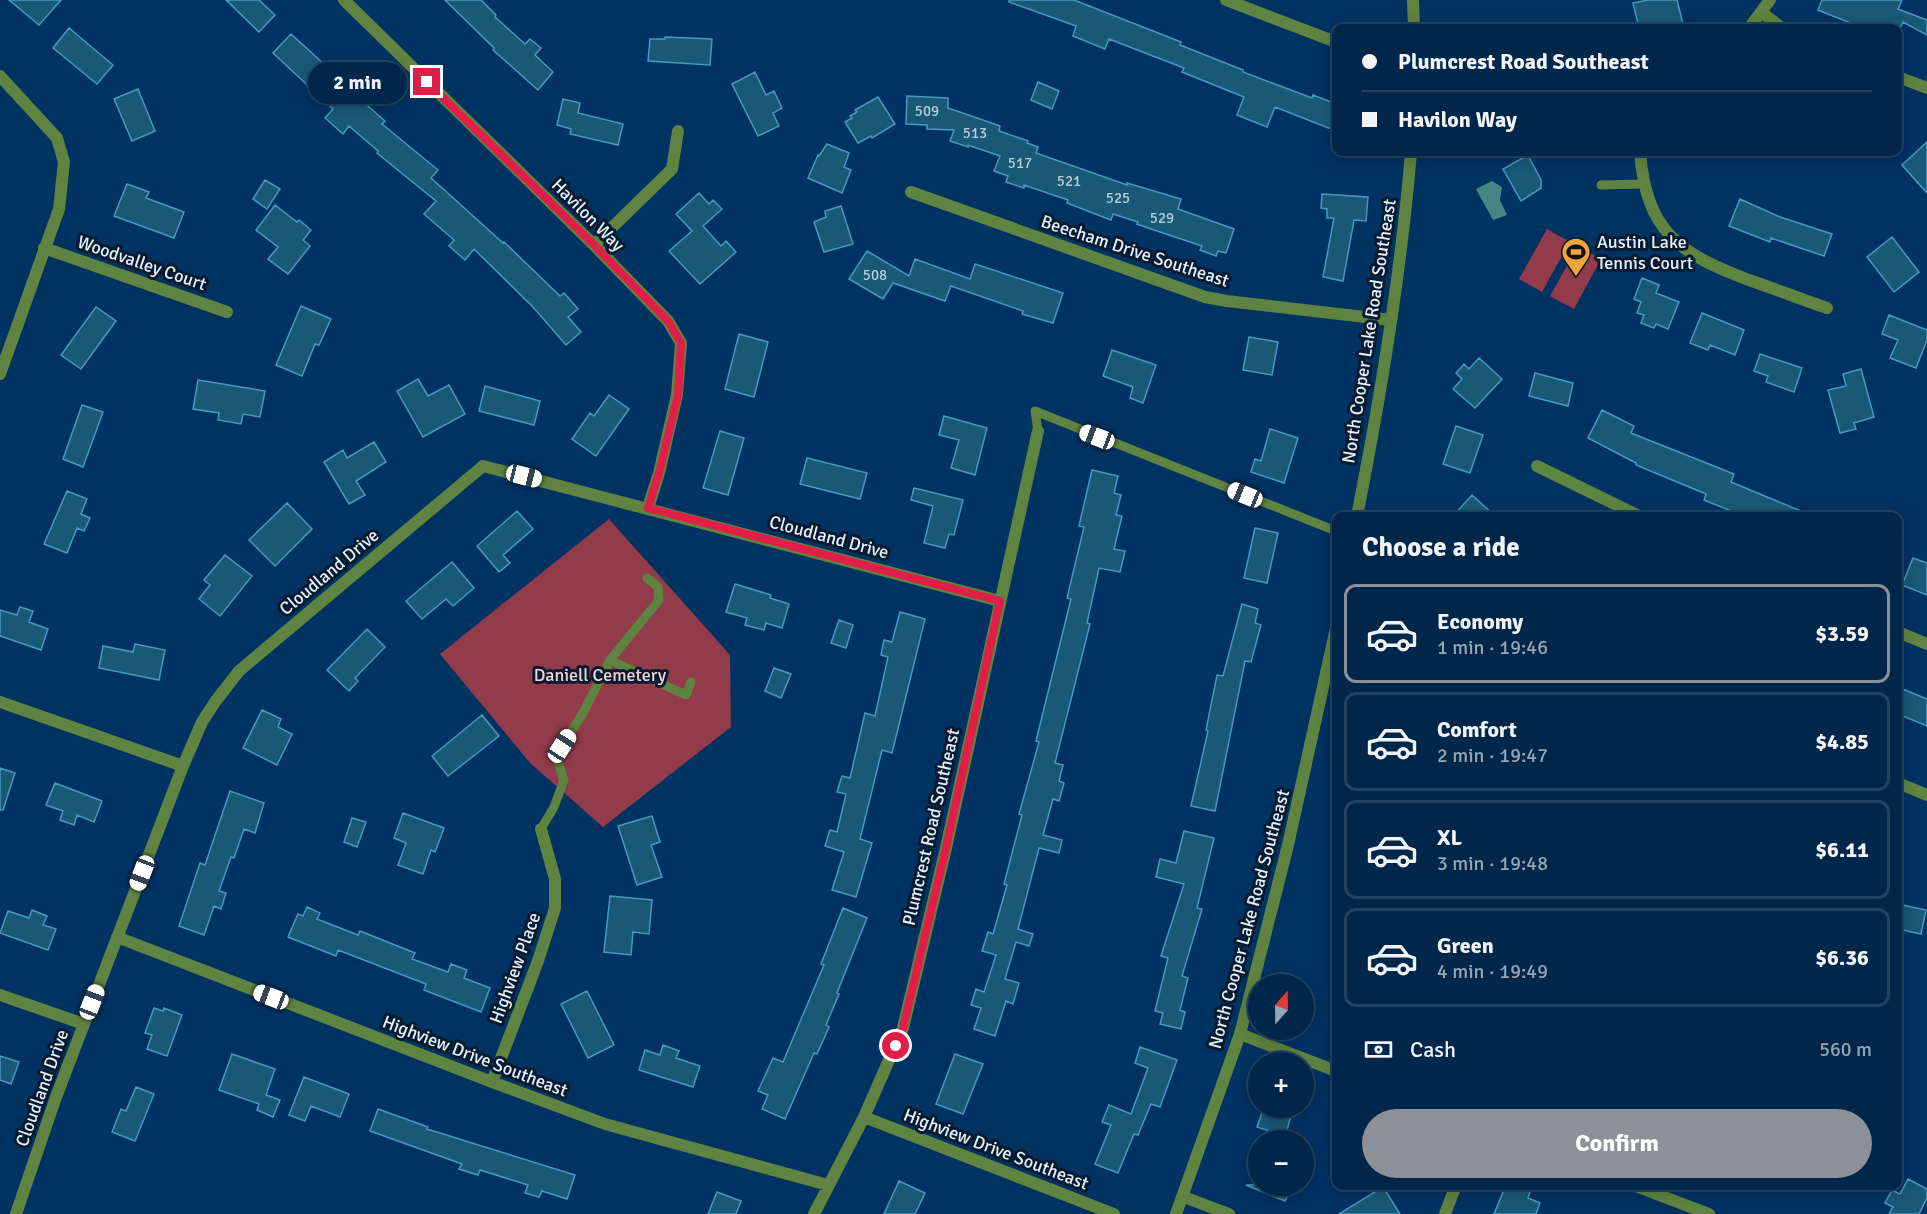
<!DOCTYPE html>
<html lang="en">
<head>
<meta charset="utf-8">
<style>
  body { margin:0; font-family:Signika,sans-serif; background:#0e3254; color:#f1f3f6; height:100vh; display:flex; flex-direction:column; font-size:22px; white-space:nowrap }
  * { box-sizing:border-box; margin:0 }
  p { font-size:20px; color:#95a5b5 }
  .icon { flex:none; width:33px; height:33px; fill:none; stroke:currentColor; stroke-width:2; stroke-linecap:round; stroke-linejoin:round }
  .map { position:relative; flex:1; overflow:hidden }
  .drawer { position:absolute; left:1332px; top:512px; width:570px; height:678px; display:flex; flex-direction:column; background:#00264a; border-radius:12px; box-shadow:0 3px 15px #0003,0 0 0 2px #224362 }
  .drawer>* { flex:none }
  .hud { position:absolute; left:1332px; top:24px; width:570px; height:132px; border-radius:12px; box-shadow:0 3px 15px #0003,0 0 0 2px #224362; display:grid; align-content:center; height:132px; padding:0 30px; background:#00264a }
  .needle { width:39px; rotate:20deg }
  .buttons { position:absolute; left:1248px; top:974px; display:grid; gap:12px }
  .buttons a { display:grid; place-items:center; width:66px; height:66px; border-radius:50%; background:#00264a; box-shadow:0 3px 15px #0003,0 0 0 2px #224362; font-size:30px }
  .end { position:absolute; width:27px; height:27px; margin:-14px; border:8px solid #e11d48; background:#fff; box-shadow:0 0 0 3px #fff }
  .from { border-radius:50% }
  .bubble { position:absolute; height:42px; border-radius:21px; background:#00264a; box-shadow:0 3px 15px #0003,0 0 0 2px #224362; font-size:20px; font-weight:700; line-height:42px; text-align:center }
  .car { position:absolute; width:18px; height:36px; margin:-18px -9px; border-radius:8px; box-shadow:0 0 4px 2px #0007; background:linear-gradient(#fff 24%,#345 0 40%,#fff 0 76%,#345 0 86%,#fff 0) }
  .hud b { display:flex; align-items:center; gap:21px; height:57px; font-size:22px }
  .hud b+b { border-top:2px solid #224362 }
  .hud i { width:15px; height:15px; background:#f1f3f6 }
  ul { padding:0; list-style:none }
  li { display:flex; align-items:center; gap:18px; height:99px; margin:0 12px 9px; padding:0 18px; border:3px solid #224362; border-radius:12px }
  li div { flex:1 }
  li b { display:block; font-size:22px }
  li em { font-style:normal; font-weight:700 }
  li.current { border-color:#8c9099 }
  li>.icon { width:54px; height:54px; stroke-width:1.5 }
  h2 { padding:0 30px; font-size:27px; line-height:72px }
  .pay { display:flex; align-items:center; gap:15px; height:66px; padding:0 30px; font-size:22px }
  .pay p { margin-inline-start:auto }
  .button { display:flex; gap:12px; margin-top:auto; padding:12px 30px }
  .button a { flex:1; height:69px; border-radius:36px; background:#8c9099; color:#fff; font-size:24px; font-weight:700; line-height:69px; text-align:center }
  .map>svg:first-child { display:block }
  .green { fill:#923b4a }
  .water { fill:#458684 }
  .building { fill:#195976; stroke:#4898c0; stroke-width:1.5 }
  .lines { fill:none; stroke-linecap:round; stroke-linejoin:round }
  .service { stroke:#5f8341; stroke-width:9 }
  .minor { stroke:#5f8341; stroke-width:12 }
  .tertiary { stroke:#5f8341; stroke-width:12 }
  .route { stroke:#e11d48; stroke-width:8 }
  .labels { text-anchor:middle; stroke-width:6; stroke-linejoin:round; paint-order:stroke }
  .number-label { font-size:15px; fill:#b4cbdb }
  .street-label { font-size:18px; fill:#e7f1fd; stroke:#071b30 }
  .poi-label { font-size:18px; fill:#e7f1fd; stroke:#071b30; text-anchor:start }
  .park-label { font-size:18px; fill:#f4d1d4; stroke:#071b30 }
</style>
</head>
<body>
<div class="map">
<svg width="1927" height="1214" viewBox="0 0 1927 1214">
  <rect width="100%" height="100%" fill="#003262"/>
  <path class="green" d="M1547 229 1570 242 1542 292 1519 279Z
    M1578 246 1601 259 1574 309 1550 296Z
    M609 519 730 655 731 727 603 827 530 763 440 654Z"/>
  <path class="water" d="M1492 181 1502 187 1500 200 1507 215 1493 220 1476 189Z"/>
  <path class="building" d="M9 0H61L39 25Z
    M226 0H259L275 15 259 32Z
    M445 0H481L496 15 495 17 525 44 530 39 541 48 535 55 553 72 538 90 493 50 494 48Z
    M1009 0H1074L1181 42 1180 45 1243 70V72L1312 98 1313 95 1336 104V131L1275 107 1267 127 1237 115 1244 97 1182 72 1184 68 1109 39 1105 49 1073 36 1076 26 1009 2Z
    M1648 0H1677L1684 28H1639L1633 3Z
    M1822 0H1902L1898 9 1927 20V35L1903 22 1900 28H1863L1818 10Z
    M69 28 113 65 97 84 53 48Z
    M291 34 325 65 323 67 385 121 382 124 438 170 431 178 503 243 504 242 560 296 564 293 578 309 568 317 581 332 566 345 533 307 474 249 465 260 449 246 454 240 424 214 436 201 377 153 378 151 349 126 343 134 325 118 333 109 273 53Z
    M665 37 712 39 710 65 648 61 650 39H665Z
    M755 72 766 95 774 91 782 108 773 113 779 126 758 136 732 84Z
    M1038 82 1059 91 1052 109 1031 100Z
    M138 89 155 131 132 141 114 99Z
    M907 96 948 98V108L1000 126 999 131 1028 141 1027 143 1038 147 1036 153 1127 185V183L1181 199 1178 209 1234 229 1226 253 1218 251 1216 256 1200 250 1202 246 1151 229 1137 224 1138 222 1113 214 1111 220 1067 203 1068 200 1024 185V188L1006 182 1008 176 994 171 1000 156 968 145V147L950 141 954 130 927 129V125L906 124Z
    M878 97 895 124 872 138 871 136 858 143 845 122 852 118 850 116 857 112 855 110Z
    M563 99 580 103 578 113 623 124 618 145 570 134 571 129 557 125Z
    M1927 142V193L1902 165Z
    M827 144 849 153 844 167 851 170 842 193 808 178 818 155 819 156Z
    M1528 155 1541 180V188L1521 201 1503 169Z
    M265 180 280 189 267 209 253 199Z
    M127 184 149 192 146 198 184 212 174 238 114 216Z
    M699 193 709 204 713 200 722 209 703 226 721 246 726 241 736 252 700 284 669 251 692 231 676 214Z
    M1322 194 1368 197 1366 221 1354 220 1343 281 1323 277 1334 218H1327V209L1321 208Z
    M1740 199 1780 217 1832 234 1824 256 1771 238 1770 242 1729 226Z
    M275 205 297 222 299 220 311 230 303 240 310 246 288 274 268 259 278 247 256 230Z
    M841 206 853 244 824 252 814 222 826 217 825 211Z
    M1892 237 1919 272 1894 292 1867 257Z
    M867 251 909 276 915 259 970 279 975 264 1063 293 1053 323 1022 314 1023 311 951 286 945 301 893 283 883 299 849 279Z
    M1642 278 1659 285 1656 293 1679 302 1668 329 1656 324 1654 328 1641 323 1644 315 1637 313 1641 302 1634 299Z
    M301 306 331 319 319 345 315 344 302 376 276 365Z
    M96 307 116 321 81 369 61 355Z
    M1702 313 1744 330 1735 355 1710 345 1708 350 1690 343Z
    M1889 315 1927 330V340L1916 368 1890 358 1898 340 1882 334Z
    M739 334 768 342 754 397 725 389Z
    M1249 337 1278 342 1272 375 1243 370Z
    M1112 350 1156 365 1143 403 1130 398 1133 387 1103 376Z
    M1760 354 1802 368 1794 392 1766 382 1768 376 1754 371Z
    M1479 358 1502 379 1475 408 1453 389 1462 379 1456 373 1464 364 1469 369Z
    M1861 369 1874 417 1854 423 1856 429 1840 433 1828 390 1846 386 1843 374Z
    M1535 373 1573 383 1568 406 1529 396Z
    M418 379 428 396 449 385 465 414 423 437 397 391Z
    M198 380 265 391 260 417 243 414 241 424 218 420 219 413 193 409Z
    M485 386 540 401 534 425 479 411Z
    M609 395 629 409 596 456 572 439 590 413 594 416Z
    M82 405 103 412 83 467 63 459Z
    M1602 410 1634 426 1631 433 1734 474 1731 482 1813 516H1744L1704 500 1706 494 1636 465V463L1588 438Z
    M944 416 987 428 975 475 951 468 959 440 939 435Z
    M1456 426 1483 435 1470 473 1443 464Z
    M1270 429 1298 438 1284 483 1251 472 1255 459 1261 461Z
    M720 431 744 438 728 495 703 488Z
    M374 442 386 462 356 481 365 495 349 504 324 462 343 450 347 458Z
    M807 458 867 473 860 499 800 484Z
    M1092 470 1118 476 1114 493 1121 495 1116 515 1122 516 1114 549 1125 551 1120 572 1099 568 1087 623 1090 624 1055 763 1063 765 1059 781 1064 783 1059 801 1053 799 1043 835 1062 840 1059 853 1039 848 1018 929 1033 934 1029 946 1016 942 1005 979 1019 983 1013 1004 1006 1001 995 1036 974 1029 981 1008 971 1005 976 989 984 992 996 955 982 951 988 932 993 934 1007 885 1004 884 1022 815 1019 814 1039 742 1036 741 1071 599 1067 598 1084 527 1079 526Z
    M914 488 963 500 954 535 949 534 945 548 924 543 933 506 911 500Z
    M67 491 87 499 81 514 90 518 84 531 77 528 67 553 44 544Z
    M1472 495 1495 516H1453Z
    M287 503 312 529 275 566 249 540Z
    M517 511 533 529 503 555 510 563 499 572 477 546Z
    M1255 528 1278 533 1267 583 1244 578Z
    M225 555 252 576 220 616 199 599 210 585 204 580Z
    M1913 558 1927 563V595L1902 585Z
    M452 562 474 588 453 606 446 599 422 619 406 601Z
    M735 584 771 595 770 598 789 604 782 628 766 623 764 630 745 625 747 618 726 612Z
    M1242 604 1258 609 1255 623 1261 625 1251 662 1245 661 1215 811 1191 806 1208 731 1206 730 1217 675 1223 676Z
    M20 607 33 611 29 622 48 629 41 650 0 636V610L17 615Z
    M900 612 925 619 892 753 882 750 860 839 872 843 856 897 832 890 844 852 825 846 830 830 837 832 846 794 837 792 842 776 850 778 865 713 875 716 888 657 881 655 884 640 892 642Z
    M839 620 853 625 846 648 831 643Z
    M367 629 385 647 355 678 358 681 349 691 327 670Z
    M135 644 165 650 159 680 99 668 103 646 133 652Z
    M774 668 791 674 781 698 765 691Z
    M1898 687 1927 699V726L1898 714Z
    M262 710 281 719 278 727 292 734 277 765 243 748Z
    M482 715 499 736 448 776 432 756Z
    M0 768 15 773 3 810H0Z
    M55 783 102 801 94 822 77 815 74 825 60 820 63 811 46 805Z
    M230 791 264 803 255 833 244 829 234 858 231 857 219 891 226 893 221 909 214 906 204 935 179 926 200 863 205 865Z
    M403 813 444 828 435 852 431 850 423 874 398 865 406 843 394 838Z
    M652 816 660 842 651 845 662 877 637 885 618 826Z
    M352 818 366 822 357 847 344 842Z
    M1184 831 1214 838 1197 908 1202 909 1182 976 1188 978 1180 1010 1185 1012 1181 1029 1160 1024 1163 1013 1155 1011 1168 958 1161 956 1184 884 1156 877 1160 859 1176 863Z
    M610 896 652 900 649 934 633 932 631 955 604 952Z
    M1898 904 1926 910 1921 934 1898 929Z
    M307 907 320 913 317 919 358 935 360 931 415 953 412 959 448 972 451 964 467 970 464 978 490 988 481 1012 424 990 426 984 338 950 336 956 288 937 298 914 303 916Z
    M843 908 867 918 837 993 839 994 826 1025 829 1027 817 1054 814 1053 785 1119 762 1109 768 1095 758 1091 773 1058 783 1062 824 965 821 964Z
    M32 910 47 916 43 925 56 929 48 950 0 933 8 911 29 918Z
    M587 991 614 1045 588 1058 561 1004Z
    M154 1008 163 1011 164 1008 182 1015 167 1056 147 1049 152 1035 145 1033Z
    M663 1045 679 1051 676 1058 700 1066 693 1087 639 1070 645 1050 660 1055Z
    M1140 1047 1177 1060 1160 1107 1151 1104 1138 1135 1134 1134 1118 1173 1095 1164 1111 1125 1102 1122 1109 1105 1131 1114 1148 1068 1135 1063Z
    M232 1054 275 1069 266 1095 280 1100 273 1117 257 1110 259 1104 219 1090Z
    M955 1054 983 1064 963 1114 936 1104Z
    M0 1056 19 1062 11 1084 0 1080Z
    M304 1077 349 1094 340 1117 311 1106 305 1121 289 1115Z
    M136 1087 154 1094 135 1141 112 1132 121 1109 126 1111Z
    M1264 1107H1294L1285 1136 1257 1127Z
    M378 1109 428 1127 427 1129 575 1175 567 1199 542 1191 539 1197 525 1193 528 1185 480 1170 478 1175 459 1169 462 1164 370 1131Z
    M1908 1179 1927 1189V1198L1919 1214H1889L1893 1207 1885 1203 1892 1190 1900 1194Z
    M899 1181 925 1193 915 1214H884Z
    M1246 1185H1292L1285 1201Z
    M1506 1185H1520L1531 1189 1528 1198 1540 1203 1536 1214H1494Z
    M1383 1187 1400 1214H1339Z
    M717 1192 741 1201 736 1214H708Z"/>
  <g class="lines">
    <path class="service" d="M1601 185 1643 184
      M1038 431 1035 411 1336 531
      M610 660 686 695 691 682
      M541 829 554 807 564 780 557 759 562 746 583 713 610 660 659 600 658 587 647 578"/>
    <path class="minor" d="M344 0 594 245 668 321 681 343 677 395 659 473 648 508
      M1226 0 1336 42
      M1761 12 1782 28
      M1749 28 1770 0
      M0 76 57 138 64 162 59 209 0 374
      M1898 77 1927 88
      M1640 152C1646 231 1679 254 1749 280 1775 289 1801 299 1827 308
      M911 192 1205 297 1227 301 1391 320
      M594 245 672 169 678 131
      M44 248 227 312
      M1537 466 1639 516
      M1898 632 1927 644
      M0 702 183 766
      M1898 783 1927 795
      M117 937 492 1082 605 1124 828 1185
      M0 995 84 1024
      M1240 1034 1336 1071
      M492 1082 538 961 555 908V879L541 829
      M864 1117 1114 1214
      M1633 1185 1709 1214
      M1184 1197 1229 1214
      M16 1214 56 1097 183 766 202 722 215 702 239 671 483 466 1000 601
      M814 1214 864 1117 903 1028 946 848 1038 431
      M1445 1214 1456 1185"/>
    <path class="tertiary" d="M1413 0 1414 28
      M1357 516C1381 395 1401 274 1411 152
      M1176 1214 1240 1034 1288 845 1336 628"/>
  </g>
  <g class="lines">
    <path class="route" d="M427 82 594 245 668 321 681 343 678 395 659 473 648 508 1000 601 946 848 903 1028 896 1046"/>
  </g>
  <defs>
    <g id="stadium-pin" transform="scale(1.5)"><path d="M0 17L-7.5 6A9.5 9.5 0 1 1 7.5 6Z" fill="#efa73d" stroke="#071b30"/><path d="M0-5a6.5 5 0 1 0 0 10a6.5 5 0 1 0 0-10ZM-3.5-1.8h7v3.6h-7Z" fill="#111"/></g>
  </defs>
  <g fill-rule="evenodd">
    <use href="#stadium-pin" x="1576" y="252"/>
  </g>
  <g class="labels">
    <g class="number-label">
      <text x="927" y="116">509</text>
      <text x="975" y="138">513</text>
      <text x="1020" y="168">517</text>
      <text x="1069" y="186">521</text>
      <text x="1118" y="203">525</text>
      <text x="1162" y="223">529</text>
      <text x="875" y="280">508</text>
    </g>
    <g class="street-label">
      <text transform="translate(588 215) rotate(45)" y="6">Havilon Way</text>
      <text transform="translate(1135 251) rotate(18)" y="6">Beecham Drive Southeast</text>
      <text transform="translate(142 263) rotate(19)" y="6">Woodvalley Court</text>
      <text transform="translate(1369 331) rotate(-81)" y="6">North Cooper Lake Road Southeast</text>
      <text transform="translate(829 537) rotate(15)" y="6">Cloudland Drive</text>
      <text transform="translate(329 572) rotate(-40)" y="6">Cloudland Drive</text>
      <text transform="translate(931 827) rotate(-77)" y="6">Plumcrest Road Southeast</text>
      <text transform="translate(1249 919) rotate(-75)" y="6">North Cooper Lake Road Southeast</text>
      <text transform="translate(515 968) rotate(-70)" y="6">Highview Place</text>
      <text transform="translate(475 1056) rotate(21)" y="6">Highview Drive Southeast</text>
      <text transform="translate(42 1088) rotate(-70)" y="6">Cloudland Drive</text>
      <text transform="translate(996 1149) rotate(21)" y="6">Highview Drive Southeast</text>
    </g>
    <g class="poi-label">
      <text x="1597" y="248">Austin Lake<tspan x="1597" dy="21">Tennis Court</tspan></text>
    </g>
    <g class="park-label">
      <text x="600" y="681">Daniell Cemetery</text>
    </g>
  </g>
</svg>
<div class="buttons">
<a><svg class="needle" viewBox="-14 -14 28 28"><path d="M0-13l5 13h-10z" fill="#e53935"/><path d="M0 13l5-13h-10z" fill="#95a5b5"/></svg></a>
<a>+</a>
<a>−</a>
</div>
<i class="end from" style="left:896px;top:1046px"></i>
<i class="end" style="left:427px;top:82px"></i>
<div class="bubble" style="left:308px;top:62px;width:99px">2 min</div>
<i class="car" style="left:1097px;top:437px;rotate:291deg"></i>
<i class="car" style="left:524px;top:476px;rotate:104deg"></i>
<i class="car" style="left:1245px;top:495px;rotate:292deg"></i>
<i class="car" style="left:562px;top:746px;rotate:33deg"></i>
<i class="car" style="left:142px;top:873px;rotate:201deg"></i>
<i class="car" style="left:271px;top:997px;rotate:291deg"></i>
<i class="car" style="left:92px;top:1002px;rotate:21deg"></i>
<div class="hud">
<b><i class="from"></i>Plumcrest Road Southeast</b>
<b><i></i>Havilon Way</b>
</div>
<section class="drawer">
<h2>Choose a ride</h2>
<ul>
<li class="current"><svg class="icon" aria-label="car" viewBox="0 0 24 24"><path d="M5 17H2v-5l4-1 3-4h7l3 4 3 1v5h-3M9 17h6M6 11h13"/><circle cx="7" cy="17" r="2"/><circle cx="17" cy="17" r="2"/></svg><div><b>Economy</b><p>1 min · 19:46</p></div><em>$3.59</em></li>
<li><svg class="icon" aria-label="car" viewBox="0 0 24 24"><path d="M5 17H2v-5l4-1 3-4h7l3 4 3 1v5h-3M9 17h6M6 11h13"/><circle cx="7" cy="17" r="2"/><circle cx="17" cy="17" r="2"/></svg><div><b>Comfort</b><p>2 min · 19:47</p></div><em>$4.85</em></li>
<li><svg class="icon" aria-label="car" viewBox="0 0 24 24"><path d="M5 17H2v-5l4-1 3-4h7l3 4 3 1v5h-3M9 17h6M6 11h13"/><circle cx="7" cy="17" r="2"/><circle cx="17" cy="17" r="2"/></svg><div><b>XL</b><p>3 min · 19:48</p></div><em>$6.11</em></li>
<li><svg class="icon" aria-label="car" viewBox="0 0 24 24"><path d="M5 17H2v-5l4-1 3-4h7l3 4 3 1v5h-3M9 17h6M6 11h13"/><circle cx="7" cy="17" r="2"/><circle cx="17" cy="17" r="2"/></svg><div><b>Green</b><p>4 min · 19:49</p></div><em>$6.36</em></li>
</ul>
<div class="pay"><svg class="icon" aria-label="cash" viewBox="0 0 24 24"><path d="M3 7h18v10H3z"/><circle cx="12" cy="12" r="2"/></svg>Cash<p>560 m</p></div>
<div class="button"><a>Confirm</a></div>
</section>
</div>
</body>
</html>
